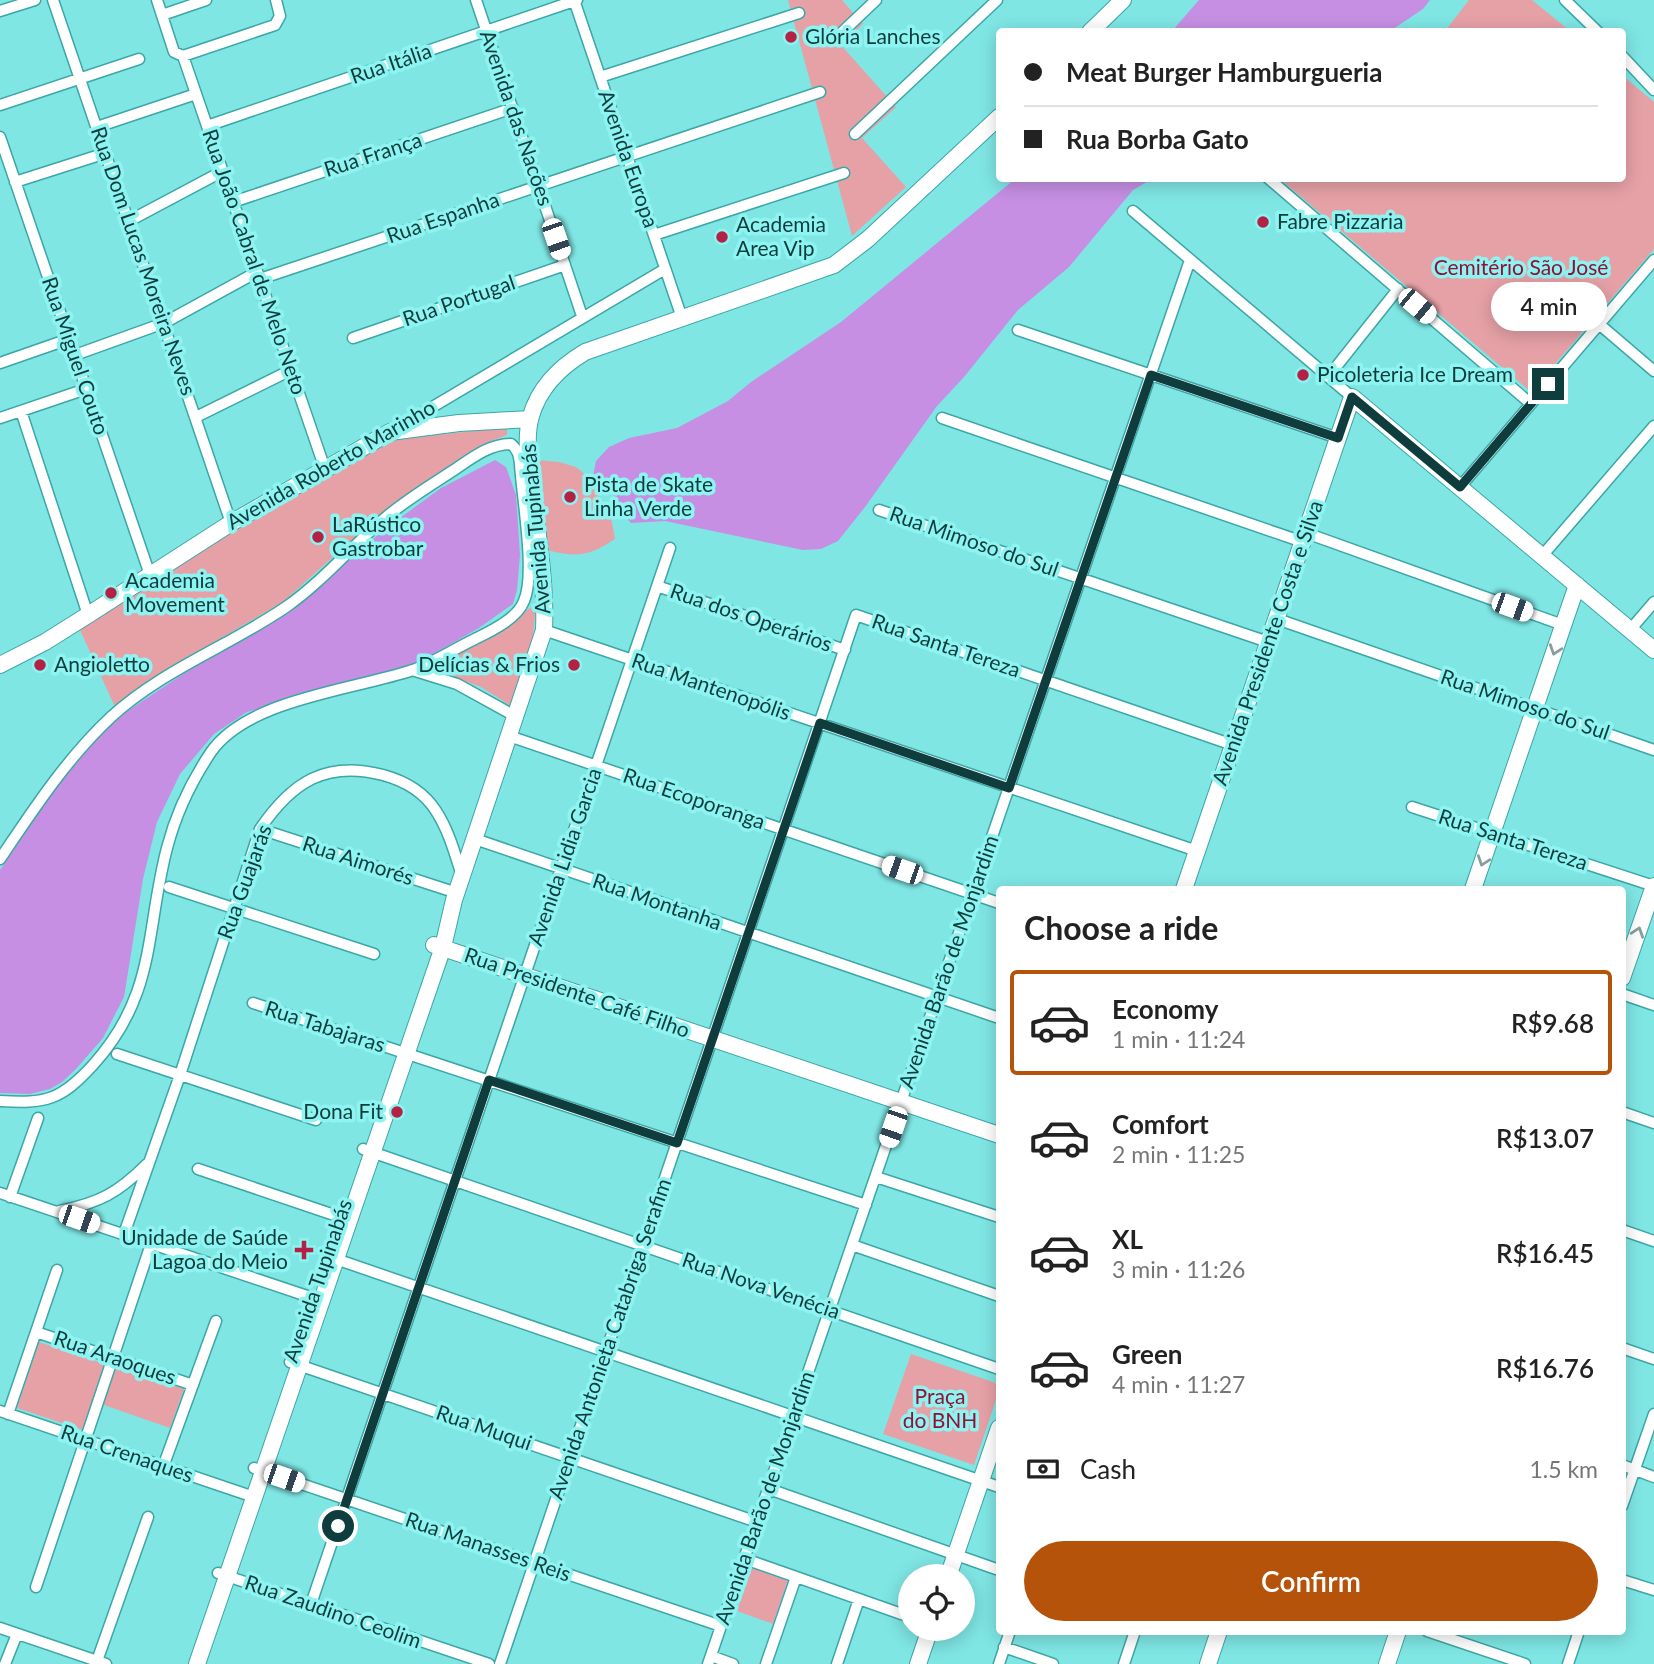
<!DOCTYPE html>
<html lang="en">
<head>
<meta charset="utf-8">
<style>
  body { margin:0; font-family:Lato,sans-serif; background:#f2f2f2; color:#222; height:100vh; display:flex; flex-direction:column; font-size:26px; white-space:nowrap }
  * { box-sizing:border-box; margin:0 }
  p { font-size:23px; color:#767676 }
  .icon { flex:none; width:38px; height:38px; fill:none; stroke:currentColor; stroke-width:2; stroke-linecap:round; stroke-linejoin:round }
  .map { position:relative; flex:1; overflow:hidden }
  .side { position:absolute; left:996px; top:886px; width:630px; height:749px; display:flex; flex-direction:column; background:#fff; border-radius:7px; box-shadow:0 4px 18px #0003 }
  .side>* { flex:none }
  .guide { position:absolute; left:996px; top:28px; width:630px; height:154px; border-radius:7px; box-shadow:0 4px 18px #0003; display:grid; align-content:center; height:154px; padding:0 28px; background:#fff }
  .buttons { position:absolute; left:898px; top:1564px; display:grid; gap:14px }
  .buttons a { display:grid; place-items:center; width:77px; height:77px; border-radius:50%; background:#fff; box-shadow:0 4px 18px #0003; font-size:35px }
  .end { position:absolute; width:32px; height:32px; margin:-16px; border:9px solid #0f3d3d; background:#fff; box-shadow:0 0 0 4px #fff }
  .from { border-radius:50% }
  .bubble { position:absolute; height:49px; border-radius:24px; background:#fff; box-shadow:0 4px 18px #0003; font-size:23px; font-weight:600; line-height:49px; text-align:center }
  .car { position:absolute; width:21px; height:42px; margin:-21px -10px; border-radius:9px; box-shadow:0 0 5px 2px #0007; background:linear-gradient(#fff 24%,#345 0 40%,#fff 0 76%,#345 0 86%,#fff 0) }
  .guide b { display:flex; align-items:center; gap:24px; height:66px; font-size:26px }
  .guide b+b { border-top:2px solid #e0e0e0 }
  .guide i { width:18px; height:18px; background:#222 }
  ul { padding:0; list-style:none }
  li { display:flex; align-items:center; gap:21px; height:105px; margin:0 14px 10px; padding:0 14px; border:4px solid transparent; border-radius:7px }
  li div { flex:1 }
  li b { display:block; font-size:26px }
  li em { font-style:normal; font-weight:600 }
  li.on { border-color:#b45309 }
  li>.icon { width:63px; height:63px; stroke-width:1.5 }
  h2 { padding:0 28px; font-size:32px; line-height:84px }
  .pay { display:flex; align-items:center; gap:18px; height:77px; padding:0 28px; font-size:26px }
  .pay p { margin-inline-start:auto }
  .button { display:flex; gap:14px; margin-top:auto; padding:14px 28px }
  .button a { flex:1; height:80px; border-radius:42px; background:#b45309; color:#fff; font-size:28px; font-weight:600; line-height:80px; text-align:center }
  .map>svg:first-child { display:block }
  .green { fill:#e6a1a7 }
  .water { fill:#c68fe3 }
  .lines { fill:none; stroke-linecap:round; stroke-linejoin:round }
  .street-casing { stroke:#3ba7a6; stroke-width:13 }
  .secondary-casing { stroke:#3ba7a6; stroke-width:18 }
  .street { stroke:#fff; stroke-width:10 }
  .secondary { stroke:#fff; stroke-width:16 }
  .oneway { stroke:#879e9e }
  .route { stroke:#0f3d3d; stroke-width:9 }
  .poi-dot { fill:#b32145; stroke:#8df4f1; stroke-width:2.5 }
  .labels { text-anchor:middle; stroke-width:7; stroke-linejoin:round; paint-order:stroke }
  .poi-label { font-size:21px; fill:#0f3d3d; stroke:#8df4f1; text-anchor:start }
  .street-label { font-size:21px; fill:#0f3d3d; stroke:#8df4f1 }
  .park-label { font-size:21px; fill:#931034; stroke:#8df4f1 }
</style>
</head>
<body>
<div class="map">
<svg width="1654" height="1664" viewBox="0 0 1654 1664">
  <rect width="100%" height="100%" fill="#7fe6e4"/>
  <path class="green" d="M788 0H842L863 24 841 45 896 107 862 138 906 187 852 236Z
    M1469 0H1532L1570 31H1445Z
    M1622 75 1654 102V249L1531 392 1280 179 1622 178Z
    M503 428 507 429V435L491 441 466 455 384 511 283 602 175 665 115 707 80 630 246 522 364 454 396 439Z
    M536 460 559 462 576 467 587 476 611 517 615 539C589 556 578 558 547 550Z
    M536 603 533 639 511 706 481 687 432 669 509 625Z
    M39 1342 104 1364 83 1430 17 1408Z
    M911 1354 999 1384V1391L974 1465 883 1434Z
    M114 1365 184 1389 170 1428 101 1404Z
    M752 1568 788 1580 773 1624 737 1611Z"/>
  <path class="water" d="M1199 0H1430L1423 9 1390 31H1172Z
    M1015 179H1152L1133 190 1069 267 1018 310 964 377 937 406 865 507 838 541 821 549 803 550 665 521 631 523 623 514 617 499 593 476 596 461 609 447 629 438 677 428 728 401 751 382 841 322Z
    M495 460 506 467 516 495 520 555 517 590 513 604 479 628 419 662 359 682 247 712 214 734 180 774 157 822 143 879 124 997 103 1038 76 1069 62 1082 50 1089 30 1094 0 1093V870L57 786 105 730 126 712 195 666 257 632 294 609 381 532 441 488Z"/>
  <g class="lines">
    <g class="street-casing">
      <path id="street" d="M53 0 231 523
        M157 0 174 52 183 56 275 25 280 16 276 0
        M476 0 582 316
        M574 0 682 318
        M1565 0 1598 32
        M0 11 35 0
        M162 15 206 0
        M837 37 876 0
        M183 56 325 469
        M1622 56 1654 90
        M600 77 799 13
        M0 105 139 59
        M207 126 577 0
        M97 127 196 94
        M855 134 997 0
        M0 137 150 575
        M1268 178 1531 404
        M15 182 106 153
        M233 202 513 108
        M1133 211 1352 397
        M129 221 223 171
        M654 235 844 173
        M260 279 820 92
        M1599 324 1654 371
        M1018 330 1338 438
        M353 338 565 265
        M75 355 164 323 257 272
        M0 363 69 339
        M1328 377 1398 289
        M21 411 88 615
        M196 417 291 370
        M0 418 86 389
        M942 418 1303 542
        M397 428 665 269
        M1460 487 1654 260
        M879 510 1268 642
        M1306 533 1563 625
        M1542 556 1654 426
        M657 586 845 650
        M1277 619 1654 750
        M544 630 1197 851
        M1630 630 1654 602
        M412 670 457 684 515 716
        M509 736 999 903
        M1412 807 1654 886
        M260 829 457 893
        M475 839 999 1018
        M0 859C33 810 67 758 111 717 162 670 229 646 286 607 322 582 351 547 385 518 406 500 431 485 454 470 472 458 489 444 511 444 518 450 519 455 520 464 522 498 536 573 524 601 517 619 491 631 475 639 454 649 434 662 413 670 353 690 248 699 211 752 191 782 176 813 167 848 145 932 157 994 93 1065 61 1100 46 1104 0 1101
        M169 887 374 954
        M1622 994 1654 1005
        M253 1003 866 1205
        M117 1054 316 1120
        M1622 1112 1654 1123
        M363 1149 999 1369
        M198 1169 349 1220
        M876 1177 999 1217
        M0 1193 322 1301
        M10 1197 38 1118
        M59 1211C99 1203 118 1193 147 1164
        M1622 1230 1654 1241
        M124 1234 180 1075 260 829C292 782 326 760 383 775 405 781 424 792 436 811 449 831 455 854 462 876
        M852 1245 999 1296
        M327 1256 999 1487
        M36 1332 193 1385
        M1622 1348 1654 1359
        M290 1362 757 1522
        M0 1411 254 1497
        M8 1414 57 1270
        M1622 1465 1654 1477
        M163 1467 216 1321
        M254 1468 721 1626
        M769 1489 999 1570
        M1622 1506 1654 1414
        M745 1559 910 1617
        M218 1573 489 1664
        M1622 1580 1654 1590
        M36 1587 151 1244
        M311 1604 670 548
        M0 1628 106 1664
        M1427 1631 1525 1664
        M1004 1647 1053 1664
        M711 1656 733 1664
        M97 1661 148 1517
        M5 1664 17 1634
        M500 1664 856 615 1233 745
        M708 1664 1190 260
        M766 1664 796 1577
        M837 1664 859 1599
        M999 1664 1010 1631
        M1124 1664 1135 1631
        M1568 1664 1579 1631"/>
    </g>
    <g class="secondary-casing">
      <path id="secondary" d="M1090 32 1123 0
        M0 665 45 642 88 615 231 523 390 432 459 423 530 419
        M1184 889 1352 397 1654 650
        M1473 889 1577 585
        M434 945 999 1135
        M1622 978 1654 886
        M948 1577 999 1428
        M197 1664 443 947 454 900 544 630C546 583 538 537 532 491 530 467 524 440 531 416 539 388 560 367 585 352L834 265 868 239 999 117
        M918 1664 930 1629
        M1208 1664 1219 1631
        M1387 1664 1398 1631"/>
    </g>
    <use href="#street" class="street"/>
    <use href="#secondary" class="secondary"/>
  </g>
  <defs><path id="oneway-chevron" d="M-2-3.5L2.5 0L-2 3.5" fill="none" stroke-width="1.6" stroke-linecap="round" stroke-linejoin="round" transform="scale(1.75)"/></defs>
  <g class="oneway">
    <use href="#oneway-chevron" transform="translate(1555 650) rotate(109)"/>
    <use href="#oneway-chevron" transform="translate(1483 861) rotate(109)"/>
    <use href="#oneway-chevron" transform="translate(1638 932) rotate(-71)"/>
  </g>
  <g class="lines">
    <path class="route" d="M338 1526 489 1080 677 1143 820 723 1009 788 1151 375 1338 438 1352 397 1460 487 1548 384"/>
  </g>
  <g class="poi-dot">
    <circle cx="791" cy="37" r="7"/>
    <circle cx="1263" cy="222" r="7"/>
    <circle cx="722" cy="237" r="7"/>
    <circle cx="1303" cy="375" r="7"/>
    <circle cx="570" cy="497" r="7"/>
    <circle cx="318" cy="537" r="7"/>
    <circle cx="111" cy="593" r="7"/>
    <circle cx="40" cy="665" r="7"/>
    <circle cx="574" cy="665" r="7"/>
    <circle cx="397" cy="1112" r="7"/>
    <path d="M300.5 1239.5h7v7h7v7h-7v7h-7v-7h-7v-7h7z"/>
  </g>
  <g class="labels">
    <g class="poi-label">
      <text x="805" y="44">Glória Lanches</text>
      <text x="1277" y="229">Fabre Pizzaria</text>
      <text x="736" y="232">Academia<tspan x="736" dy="24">Area Vip</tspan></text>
      <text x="1317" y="382">Picoleteria Ice Dream</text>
      <text x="584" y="492">Pista de Skate<tspan x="584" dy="24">Linha Verde</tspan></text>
      <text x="332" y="532">LaRústico<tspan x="332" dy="24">Gastrobar</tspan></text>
      <text x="125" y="588">Academia<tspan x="125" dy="24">Movement</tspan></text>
      <text x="54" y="672">Angioletto</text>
      <text x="560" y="672" text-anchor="end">Delícias &amp; Frios</text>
      <text x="383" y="1119" text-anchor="end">Dona Fit</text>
      <text x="288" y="1245" text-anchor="end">Unidade de Saúde<tspan x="288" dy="24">Lagoa do Meio</tspan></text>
    </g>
    <g class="street-label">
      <text transform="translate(391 64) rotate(-19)" y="7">Rua Itália</text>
      <text transform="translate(516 118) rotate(71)" y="7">Avenida das Nacões</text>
      <text transform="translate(373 155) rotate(-18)" y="7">Rua França</text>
      <text transform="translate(628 159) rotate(71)" y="7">Avenida Europa</text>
      <text transform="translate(443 218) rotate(-19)" y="7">Rua Espanha</text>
      <text transform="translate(143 261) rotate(71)" y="7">Rua Dom Lucas Moreira Neves</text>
      <text transform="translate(254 262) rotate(71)" y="7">Rua João Cabral de Melo Neto</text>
      <text transform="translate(459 301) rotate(-19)" y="7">Rua Portugal</text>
      <text transform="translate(75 356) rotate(71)" y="7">Rua Miguel Couto</text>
      <text transform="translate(331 465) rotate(-30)" y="7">Avenida Roberto Marinho</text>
      <text transform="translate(536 529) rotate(-95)" y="7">Avenida Tupinabás</text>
      <text transform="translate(974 542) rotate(19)" y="7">Rua Mimoso do Sul</text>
      <text transform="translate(751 618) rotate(19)" y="7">Rua dos Operários</text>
      <text transform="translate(1268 643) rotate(-71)" y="7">Avenida Presidente Costa e Silva</text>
      <text transform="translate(946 646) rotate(19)" y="7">Rua Santa Tereza</text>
      <text transform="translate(711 687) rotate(19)" y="7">Rua Mantenopólis</text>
      <text transform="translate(1525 705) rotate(19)" y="7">Rua Mimoso do Sul</text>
      <text transform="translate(694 799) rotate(19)" y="7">Rua Ecoporanga</text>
      <text transform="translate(1513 840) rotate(18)" y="7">Rua Santa Tereza</text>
      <text transform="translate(565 857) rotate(-71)" y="7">Avenida Lidia Garcia</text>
      <text transform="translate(358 861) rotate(18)" y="7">Rua Aimorés</text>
      <text transform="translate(245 882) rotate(-70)" y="7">Rua Guajarás</text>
      <text transform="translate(657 902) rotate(19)" y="7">Rua Montanha</text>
      <text transform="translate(949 962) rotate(-71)" y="7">Avenida Barão de Monjardim</text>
      <text transform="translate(577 993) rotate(19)" y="7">Rua Presidente Café Filho</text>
      <text transform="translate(325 1027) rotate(18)" y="7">Rua Tabajaras</text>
      <text transform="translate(318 1281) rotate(-71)" y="7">Avenida Tupinabás</text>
      <text transform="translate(761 1286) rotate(19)" y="7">Rua Nova Venécia</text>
      <text transform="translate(610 1339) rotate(-71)" y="7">Avenida Antonieta Catabriga Serafim</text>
      <text transform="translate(115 1358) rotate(19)" y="7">Rua Araoques</text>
      <text transform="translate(484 1428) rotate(19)" y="7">Rua Muqui</text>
      <text transform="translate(127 1454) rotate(19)" y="7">Rua Crenaques</text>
      <text transform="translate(765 1498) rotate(-71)" y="7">Avenida Barão de Monjardim</text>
      <text transform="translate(488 1547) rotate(19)" y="7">Rua Manasses Reis</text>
      <text transform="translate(333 1612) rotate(19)" y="7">Rua Zaudino Ceolim</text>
    </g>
    <g class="park-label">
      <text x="1521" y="275">Cemitério São José</text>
      <text x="940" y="1404">Praça<tspan x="940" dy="24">do BNH</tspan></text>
    </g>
  </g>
</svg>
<div class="buttons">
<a><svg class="icon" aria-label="locate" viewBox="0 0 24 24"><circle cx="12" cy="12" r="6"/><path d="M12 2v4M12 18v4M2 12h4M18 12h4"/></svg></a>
</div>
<i class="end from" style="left:338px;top:1526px"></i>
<i class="end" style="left:1548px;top:384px"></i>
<div class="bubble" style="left:1491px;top:282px;width:116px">4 min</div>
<i class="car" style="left:556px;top:239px;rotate:161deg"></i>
<i class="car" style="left:1417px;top:306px;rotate:130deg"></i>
<i class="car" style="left:1512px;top:607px;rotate:110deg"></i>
<i class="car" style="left:902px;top:870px;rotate:289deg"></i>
<i class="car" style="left:893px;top:1127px;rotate:199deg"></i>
<i class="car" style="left:79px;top:1219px;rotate:109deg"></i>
<i class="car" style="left:284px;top:1478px;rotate:109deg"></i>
<div class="guide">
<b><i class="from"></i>Meat Burger Hamburgueria</b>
<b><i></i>Rua Borba Gato</b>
</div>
<section class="side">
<h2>Choose a ride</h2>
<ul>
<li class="on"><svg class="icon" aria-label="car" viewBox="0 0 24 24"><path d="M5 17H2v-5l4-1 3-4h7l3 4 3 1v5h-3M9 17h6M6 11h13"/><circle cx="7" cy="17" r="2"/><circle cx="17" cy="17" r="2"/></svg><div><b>Economy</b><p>1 min · 11:24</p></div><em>R$9.68</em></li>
<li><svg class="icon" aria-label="car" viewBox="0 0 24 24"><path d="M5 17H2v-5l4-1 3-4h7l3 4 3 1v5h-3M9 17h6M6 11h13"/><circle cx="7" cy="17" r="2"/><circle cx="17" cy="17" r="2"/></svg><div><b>Comfort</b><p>2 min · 11:25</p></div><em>R$13.07</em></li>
<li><svg class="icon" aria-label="car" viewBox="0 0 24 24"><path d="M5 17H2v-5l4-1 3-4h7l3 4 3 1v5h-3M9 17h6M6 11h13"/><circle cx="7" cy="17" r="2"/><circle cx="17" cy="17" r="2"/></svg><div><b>XL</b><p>3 min · 11:26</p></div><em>R$16.45</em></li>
<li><svg class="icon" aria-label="car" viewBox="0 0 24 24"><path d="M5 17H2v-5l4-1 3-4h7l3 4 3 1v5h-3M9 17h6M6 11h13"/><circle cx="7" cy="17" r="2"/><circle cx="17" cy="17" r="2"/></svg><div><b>Green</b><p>4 min · 11:27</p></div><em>R$16.76</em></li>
</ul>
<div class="pay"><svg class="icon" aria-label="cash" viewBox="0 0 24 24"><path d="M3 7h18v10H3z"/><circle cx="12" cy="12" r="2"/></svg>Cash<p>1.5 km</p></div>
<div class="button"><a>Confirm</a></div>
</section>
</div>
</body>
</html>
